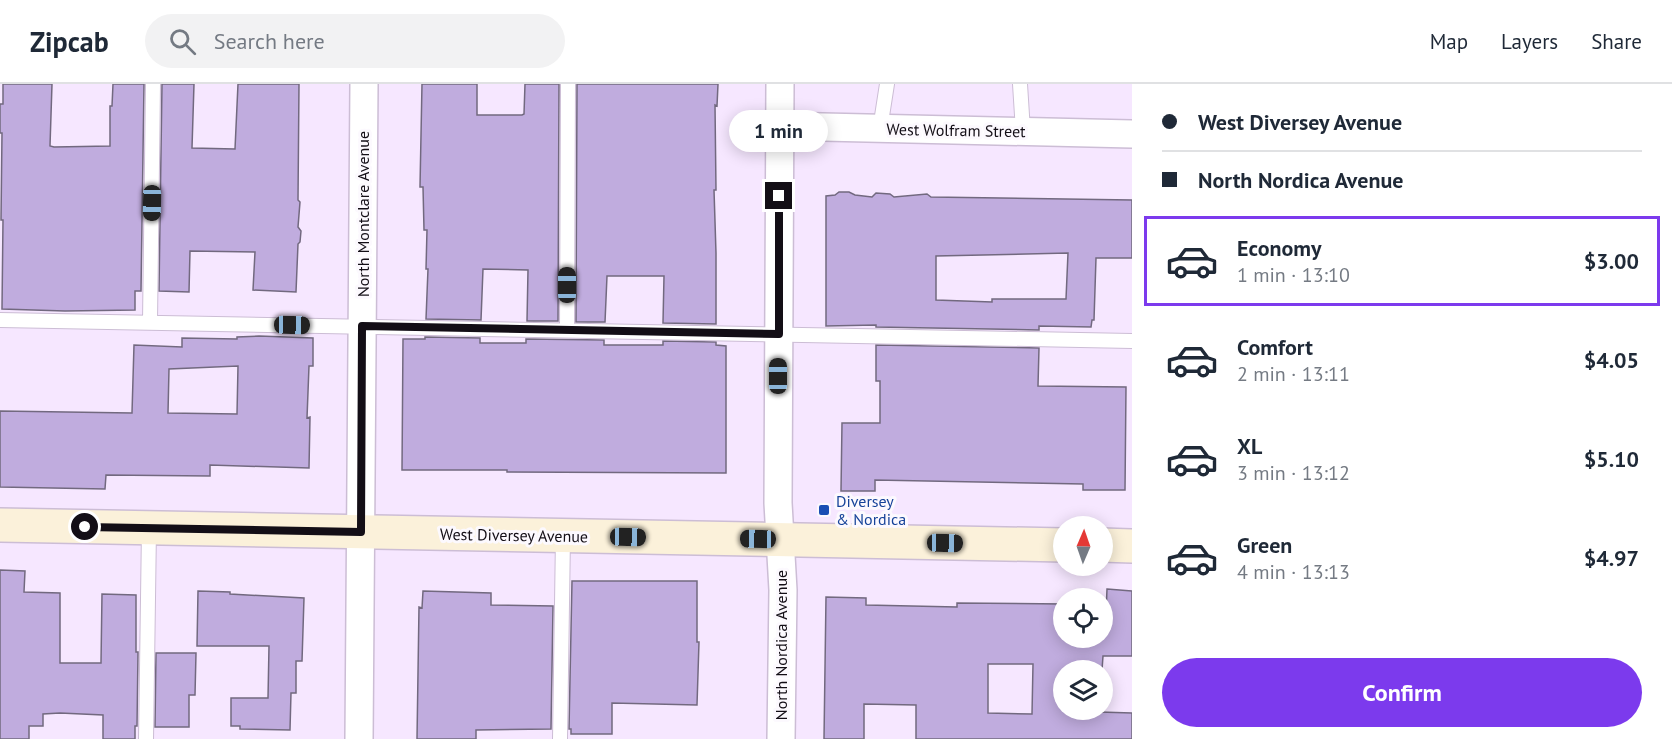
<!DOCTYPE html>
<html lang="en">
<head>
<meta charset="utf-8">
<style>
  body { margin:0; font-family:"PT Sans",sans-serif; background:#f2f2f3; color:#1f2937; height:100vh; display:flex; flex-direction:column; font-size:22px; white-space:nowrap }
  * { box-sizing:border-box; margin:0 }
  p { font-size:20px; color:#747a83 }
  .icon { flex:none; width:33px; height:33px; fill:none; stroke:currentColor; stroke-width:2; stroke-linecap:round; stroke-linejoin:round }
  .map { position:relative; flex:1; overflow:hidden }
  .panel { display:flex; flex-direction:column; background:#fff; width:540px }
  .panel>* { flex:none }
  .banner { display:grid; align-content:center; height:132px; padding:0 30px; background:#fff }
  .needle { width:39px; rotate:2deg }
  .tools { position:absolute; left:1053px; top:432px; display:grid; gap:12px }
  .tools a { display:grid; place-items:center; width:60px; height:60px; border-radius:50%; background:#fff; box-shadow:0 3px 15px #0003; font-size:30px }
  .end { position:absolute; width:27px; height:27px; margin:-14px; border:8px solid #130e16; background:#fff; box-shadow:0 0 0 3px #fff }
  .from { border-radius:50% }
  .bubble { position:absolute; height:42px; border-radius:21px; background:#fff; box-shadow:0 3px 15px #0003; font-size:20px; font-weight:800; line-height:42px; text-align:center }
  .car { position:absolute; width:18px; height:36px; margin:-18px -9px; border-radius:8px; box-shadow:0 0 4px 2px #0007; background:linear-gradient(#222 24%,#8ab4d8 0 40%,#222 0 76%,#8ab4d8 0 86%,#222 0) }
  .banner b { display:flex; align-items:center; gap:21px; height:57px; font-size:22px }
  .banner b+b { border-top:2px solid #e0e1e3 }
  .banner i { width:15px; height:15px; background:#1f2937 }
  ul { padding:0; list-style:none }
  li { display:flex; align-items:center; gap:18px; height:90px; margin:0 12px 9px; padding:0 18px; border:3px solid transparent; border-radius:0px }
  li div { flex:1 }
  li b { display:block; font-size:22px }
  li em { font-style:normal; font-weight:800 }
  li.on { border-color:#7c3aed }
  li>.icon { width:54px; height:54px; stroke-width:1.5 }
  .button { display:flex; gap:12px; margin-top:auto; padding:12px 30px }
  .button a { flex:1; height:69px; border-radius:36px; background:#7c3aed; color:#fff; font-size:24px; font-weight:800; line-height:69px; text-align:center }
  header { display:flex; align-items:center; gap:36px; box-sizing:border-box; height:84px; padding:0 30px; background:#fff; border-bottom:2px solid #e0e1e3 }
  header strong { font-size:28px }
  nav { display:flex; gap:33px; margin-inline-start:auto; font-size:21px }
  .search { width:420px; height:54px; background:#f2f2f3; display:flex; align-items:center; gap:15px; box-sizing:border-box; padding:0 21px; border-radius:33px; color:#747a83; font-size:22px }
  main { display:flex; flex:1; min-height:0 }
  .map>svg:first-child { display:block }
  .building { fill:#c0acde; stroke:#72697f; stroke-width:1.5; fill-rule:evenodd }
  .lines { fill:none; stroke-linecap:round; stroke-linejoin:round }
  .service-casing { stroke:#ccbdd5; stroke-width:16 }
  .minor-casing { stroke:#ccbdd5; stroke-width:30 }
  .secondary-casing { stroke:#ccbdd5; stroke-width:36 }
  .service { stroke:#fff; stroke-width:14 }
  .minor { stroke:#fff; stroke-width:27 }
  .secondary { stroke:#fbf1da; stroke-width:33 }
  .route { stroke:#130e16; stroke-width:8 }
  .transit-dot { fill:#1a4fb4; stroke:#fcf9fe; stroke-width:2 }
  .labels { text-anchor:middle; stroke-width:6; stroke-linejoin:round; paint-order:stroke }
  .street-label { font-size:16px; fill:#130e16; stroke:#fcf9fe }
  .transit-label { font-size:16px; fill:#164399; stroke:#fcf9fe; text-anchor:start }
</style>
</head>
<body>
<header>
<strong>Zipcab</strong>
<div class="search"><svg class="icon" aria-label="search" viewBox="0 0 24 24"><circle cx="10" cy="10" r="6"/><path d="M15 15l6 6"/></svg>Search here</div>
<nav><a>Map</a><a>Layers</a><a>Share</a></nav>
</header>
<main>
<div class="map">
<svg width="1132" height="655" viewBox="0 0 1132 655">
  <rect width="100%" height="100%" fill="#f6e7ff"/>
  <path class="building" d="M3 0H52L50 62 54 63 110 62V22H112L113 0H144L141 207H135V226L65 227 2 225 3 136H1L2 49H0V20H3Z
    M162 0H194L192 64 235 65 238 0H299L298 116 300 118 298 143 301 147 300 158 298 160 296 208 253 206 255 168 190 167 189 208 159 207Z
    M422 0H477V31H522L524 30 525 0H559L558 237H527L528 186 483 185 481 236 426 235 428 185H426L427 146H424L423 103H420Z
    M577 0H718L717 22 715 21 716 106H714L716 169V240L663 239 664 192H607L605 238H576Z
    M839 108H849L855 111 872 113 876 109 890 110 894 113 927 110 931 113 1132 116V174H1096L1094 236H1092L1091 243 1039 242V246L876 243V241L826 242V112L835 111ZM1068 169 1066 215H992V218L936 216V172Z
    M259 252 313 254V282H309L307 334 310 333 309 384 210 381V392L106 391 105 405 0 403V327L132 329 134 261 182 263V254L237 255V253ZM238 282 237 330 168 329 169 285Z
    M425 253 480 254V259H526V255L604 256V261H663V257L716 258V261L726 262V389L507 388V386H402L403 255H425Z
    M876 261 1039 264 1038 302 1126 303 1125 406H1083V400L875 396V407H841L842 339H880V297H876Z
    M0 486 25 487 24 508 60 509V579H101L102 510 136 511V568H138L137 642H135V655H103V631L60 629 43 630V642H29V655H0Z
    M572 497H697V558H699L697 621 612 619V650H571V645H569Z
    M1107 505 1132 507V572H1103L1102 586H1064V626H1067V627L1132 629V655H916V621L864 620V655H824L826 513 866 514V521L957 523V519L1064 520V554H1102V529H1106ZM988 580H1033L1032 630 988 629Z
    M198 507 230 508V510L304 514 302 577H296V609H291L290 646 240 645V642H231V614H268L269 562H197Z
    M423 507 491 509V521L553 522 551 645 476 646V655H417L419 523 422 524Z
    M156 569H196L195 611H189V643H155Z"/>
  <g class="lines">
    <g class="service-casing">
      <path id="service" d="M1020 0 1023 47
        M880 45 887 0
        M0 236 1132 257
        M150 238 153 0
        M567 246 568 0
        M146 655 149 444
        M560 655 563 452"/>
    </g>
    <g class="minor-casing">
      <path id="minor" d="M780 0 778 419 783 506 781 655
        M780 42 1132 50
        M359 655 364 0"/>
    </g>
    <g class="secondary-casing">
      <path id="secondary" d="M0 441 1064 461
        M1102 461 1132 462"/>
    </g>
    <use href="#service" class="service"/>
    <use href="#minor" class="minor"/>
    <use href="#secondary" class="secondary"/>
  </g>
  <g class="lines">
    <path class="route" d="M85 443 361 448 362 242 779 250V112"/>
  </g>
  <rect class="transit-dot" x="818" y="420" width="12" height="12" rx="3"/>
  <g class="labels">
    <g class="street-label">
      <text transform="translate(956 46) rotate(1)" y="6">West Wolfram Street</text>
      <text transform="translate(363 130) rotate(-90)" y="6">North Montclare Avenue</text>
      <text transform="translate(514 451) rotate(1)" y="6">West Diversey Avenue</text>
      <text transform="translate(781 561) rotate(-90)" y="6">North Nordica Avenue</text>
    </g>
    <g class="transit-label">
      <text x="836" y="423">Diversey<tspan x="836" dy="18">&amp; Nordica</tspan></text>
    </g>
  </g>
</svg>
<div class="tools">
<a><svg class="needle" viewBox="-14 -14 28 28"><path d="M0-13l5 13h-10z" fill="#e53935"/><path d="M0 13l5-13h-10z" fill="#747a83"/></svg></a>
<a><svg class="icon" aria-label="locate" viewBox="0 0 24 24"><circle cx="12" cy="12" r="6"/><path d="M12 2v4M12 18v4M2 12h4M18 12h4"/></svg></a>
<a><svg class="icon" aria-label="layers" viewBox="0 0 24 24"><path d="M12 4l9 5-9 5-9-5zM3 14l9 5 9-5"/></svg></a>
</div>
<i class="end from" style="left:85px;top:443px"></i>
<i class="end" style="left:779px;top:112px"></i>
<div class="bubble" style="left:729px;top:26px;width:99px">1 min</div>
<i class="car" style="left:152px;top:119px;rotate:181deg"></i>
<i class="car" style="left:567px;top:201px;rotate:0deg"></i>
<i class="car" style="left:292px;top:241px;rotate:91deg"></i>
<i class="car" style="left:778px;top:292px;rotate:0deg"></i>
<i class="car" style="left:628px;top:453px;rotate:91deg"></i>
<i class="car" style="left:758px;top:455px;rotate:271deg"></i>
<i class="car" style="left:945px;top:459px;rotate:91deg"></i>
</div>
<section class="panel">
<div class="banner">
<b><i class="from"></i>West Diversey Avenue</b>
<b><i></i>North Nordica Avenue</b>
</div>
<ul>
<li class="on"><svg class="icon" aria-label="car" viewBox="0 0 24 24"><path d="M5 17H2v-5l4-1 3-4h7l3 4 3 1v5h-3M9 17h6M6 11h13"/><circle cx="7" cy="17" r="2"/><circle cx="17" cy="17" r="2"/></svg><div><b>Economy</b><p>1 min · 13:10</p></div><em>$3.00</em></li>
<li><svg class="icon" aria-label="car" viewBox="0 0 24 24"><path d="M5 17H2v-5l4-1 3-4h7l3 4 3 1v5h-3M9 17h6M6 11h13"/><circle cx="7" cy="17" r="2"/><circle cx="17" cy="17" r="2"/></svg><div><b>Comfort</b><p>2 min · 13:11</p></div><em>$4.05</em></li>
<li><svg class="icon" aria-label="car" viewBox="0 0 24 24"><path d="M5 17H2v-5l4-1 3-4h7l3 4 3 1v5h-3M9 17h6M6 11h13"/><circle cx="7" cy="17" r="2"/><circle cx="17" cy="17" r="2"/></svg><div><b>XL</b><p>3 min · 13:12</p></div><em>$5.10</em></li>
<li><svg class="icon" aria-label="car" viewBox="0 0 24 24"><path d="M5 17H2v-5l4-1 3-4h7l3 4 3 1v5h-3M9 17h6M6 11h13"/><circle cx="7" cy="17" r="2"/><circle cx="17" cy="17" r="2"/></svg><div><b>Green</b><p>4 min · 13:13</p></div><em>$4.97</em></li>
</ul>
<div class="button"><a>Confirm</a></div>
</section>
</main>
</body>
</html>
